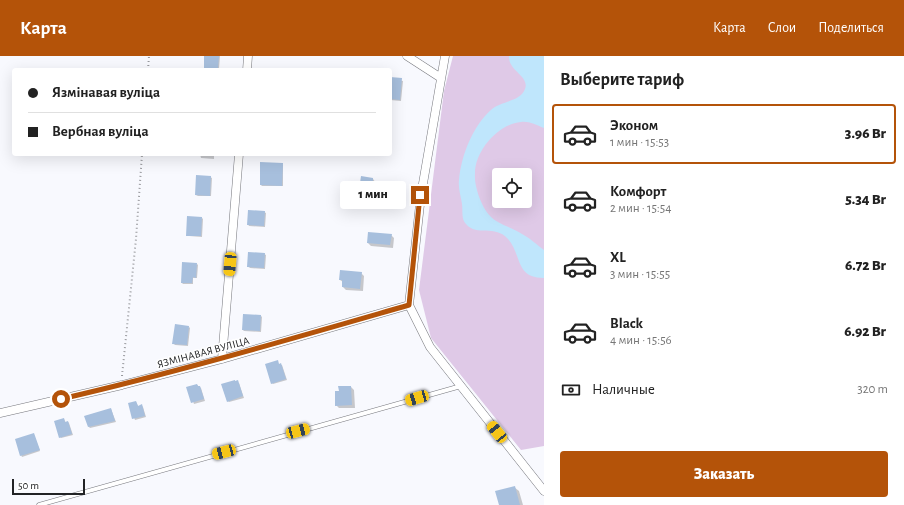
<!DOCTYPE html>
<html lang="ru">
<head>
<meta charset="utf-8">
<style>
  body { margin:0; font-family:"Alegreya Sans",sans-serif; background:#f2f2f2; color:#222; height:100vh; display:flex; flex-direction:column; font-size:15px; white-space:nowrap }
  * { box-sizing:border-box; margin:0 }
  p { font-size:13px; color:#767676 }
  .icon { flex:none; width:22px; height:22px; fill:none; stroke:currentColor; stroke-width:2; stroke-linecap:round; stroke-linejoin:round }
  .map { position:relative; flex:1; overflow:hidden }
  .details { display:flex; flex-direction:column; background:#fff; width:360px }
  .details>* { flex:none }
  .guide { position:absolute; left:12px; top:12px; width:380px; height:88px; border-radius:4px; box-shadow:0 4px 16px #0002; display:grid; align-content:center; height:88px; padding:0 16px; background:#fff }
  .buttons { position:absolute; left:492px; top:112px; display:grid; gap:8px }
  .buttons a { display:grid; place-items:center; width:40px; height:40px; border-radius:4px; background:#fff; box-shadow:0 4px 16px #0002; font-size:20px }
  .scale { position:absolute; left:12px; bottom:10px; width:73px; box-sizing:border-box; padding-left:4px; border:2px solid #222325; border-top:0; font-size:11px; line-height:14px; white-space:nowrap; color:#222325; -webkit-text-stroke:3px #fff; paint-order:stroke }
  .end { position:absolute; width:18px; height:18px; margin:-9px; border:5px solid #b45309; background:#fff; box-shadow:0 0 0 2px #fff }
  .from { border-radius:50% }
  .bubble { position:absolute; height:28px; border-radius:4px; background:#fff; box-shadow:0 4px 16px #0002; font-size:13px; font-weight:800; line-height:28px; text-align:center }
  .car { position:absolute; width:12px; height:24px; margin:-12px -6px; border-radius:5px; box-shadow:0 0 3px 1px #0007; background:linear-gradient(#f5c518 24%,#345 0 40%,#f5c518 0 76%,#345 0 86%,#f5c518 0) }
  .guide b { display:flex; align-items:center; gap:14px; height:38px; font-size:15px }
  .guide b+b { border-top:1px solid #e0e0e0 }
  .guide i { width:10px; height:10px; background:#222 }
  ul { padding:0; list-style:none }
  li { display:flex; align-items:center; gap:12px; height:60px; margin:0 8px 6px; padding:0 8px; border:2px solid transparent; border-radius:4px }
  li div { flex:1 }
  li b { display:block; font-size:15px }
  li em { font-style:normal; font-weight:800 }
  li.active { border-color:#b45309 }
  li>.icon { width:36px; height:36px; stroke-width:1.5 }
  h2 { padding:0 16px; font-size:18px; line-height:48px }
  .pay { display:flex; align-items:center; gap:10px; height:44px; padding:0 16px; font-size:15px }
  .pay p { margin-inline-start:auto }
  .button { display:flex; gap:8px; margin-top:auto; padding:8px 16px }
  .button a { flex:1; height:46px; border-radius:4px; background:#b45309; color:#fff; font-size:16px; font-weight:800; line-height:46px; text-align:center }
  header { display:flex; align-items:center; gap:24px; box-sizing:border-box; height:56px; padding:0 20px; background:#b45309; color:#fff }
  header strong { font-size:19px }
  nav { display:flex; gap:22px; margin-inline-start:auto; font-size:14px }
  main { display:flex; flex:1; min-height:0 }
  .map>svg:first-child { display:block }
  .green { fill:#dfc9e7; fill-rule:evenodd }
  .water { fill:#bfe6fc }
  .shadow { fill:#0003 }
  .building { fill:#a7bfdd }
  .lines { fill:none; stroke-linecap:round; stroke-linejoin:round }
  .lane-casing { stroke:#75767c; stroke-width:5 }
  .street-casing { stroke:#75767c; stroke-width:9 }
  .path { stroke:#98999d; stroke-width:2; stroke-dasharray:1 3; stroke-linecap:butt }
  .lane { stroke:#fff; stroke-width:4 }
  .street { stroke:#fff; stroke-width:8 }
  .route { stroke:#b45309; stroke-width:5 }
  .labels { text-anchor:middle; stroke-width:3; stroke-linejoin:round; paint-order:stroke }
  .street-label { font-size:11px; fill:#222325; stroke:#fff }
</style>
</head>
<body>
<header>
<strong>Карта</strong>
<nav><a>Карта</a><a>Слои</a><a>Поделиться</a></nav>
</header>
<main>
<div class="map">
<svg width="544" height="449" viewBox="0 0 544 449">
  <rect width="100%" height="100%" fill="#f8f9fe"/>
  <path class="green" d="M453 0H544V390L521 394 431 282 419 234 444 35ZM499 119H525V145H499Z"/>
  <path class="water" d="M509 0H544V72C536 69 529 65 521 66 498 68 475 95 475 117 474 130 480 145 486 155 494 168 510 170 522 178 530 182 537 189 544 194V222C515 222 522 199 508 183 495 168 477 181 466 168 461 163 463 155 462 148 461 140 458 133 459 124 461 100 473 69 492 53 501 45 520 46 525 33 530 20 508 15 509 0Z"/>
  <path class="shadow" d="M205 0H220L219 13 206 12 205 11Z
    M390 22 403 25 401 45 390 44Z
    M200 98H214V103L201 102Z
    M282 108 283 109V130H262L261 129Z
    M210 121 212 122 211 140H198L196 139Z
    M373 123 379 131 378 139 363 137 360 134Z
    M264 156 266 157 265 171 249 170 248 168Z
    M202 162 203 163 202 181 189 180 187 179Z
    M391 179 394 182 393 192 371 190 368 187Z
    M264 198 266 199 265 213 250 212 248 210Z
    M197 208 198 209 197 222H193V228H183L182 227Z
    M361 217 364 220 363 235 346 234 343 231V226L340 224Z
    M261 260 262 261 261 276 244 275 243 274Z
    M189 271 190 272 188 290 175 289 173 287Z
    M279 307V309H282L287 324 273 328 272 327Z
    M239 327 244 342 229 346 228 345Z
    M197 329 201 332 205 345 194 348 188 331Z
    M340 331H351L354 334 355 352H339L336 349Z
    M136 346 138 350H142L143 351 146 361 135 364 129 348Z
    M111 353 116 366 90 372 89 371 86 360Z
    M64 363 66 367 68 366 69 367 73 379 61 382 60 381Z
    M34 379 40 395 22 401 21 399Z
    M514 431 519 435 523 449H500Z"/>
  <path class="building" d="M204 0H219L218 12H204Z
    M390 21 402 22 400 44 390 43Z
    M260 106 283 107 282 130 260 129Z
    M196 119 211 120 210 140 195 139Z
    M361 120 373 122V126L376 127 375 136 359 134Z
    M248 154 265 155 264 170 247 169Z
    M187 160 202 161 201 180H186Z
    M368 176 392 178 390 189 367 187Z
    M248 196 265 197 264 212 247 211Z
    M182 206 197 207 196 222 193 221 192 227H181Z
    M340 214 362 216 360 233 342 231V224H339Z
    M243 258 261 259 260 275 242 274Z
    M175 268 189 270 187 289 172 288Z
    M278 304 279 308 281 307 286 323 271 328 265 308Z
    M235 324V325L238 324 243 340 227 346 221 328Z
    M197 328 198 330H200L204 343 191 347 186 331Z
    M338 330H351L352 349 335 350V335H339Z
    M136 345 138 350 142 348 145 360 132 363 128 347Z
    M111 352 115 365 88 371 84 360Z
    M64 362 65 366 68 365 72 378 59 382 54 365Z
    M34 377 40 394 20 400 15 383Z
    M515 430 520 449H499L495 435Z"/>
  <g class="lines">
    <g class="lane-casing">
      <path id="lane" d="M39 449 461 330"/>
    </g>
    <g class="street-casing">
      <path id="street" d="M407 0 441 22
        M247 14 248 0
        M409 249 421 139 445 0
        M409 249 430 291 544 435
        M222 303 239 98
        M0 357 122 329 222 303 409 249"/>
    </g>
    <path class="path" d="M148 14 149 0
      M122 320 136 183 142 98"/>
    <use href="#lane" class="lane"/>
    <use href="#street" class="street"/>
  </g>
  <g class="lines">
    <path class="route" d="M61 343C178 316 294 282 409 249L420 139"/>
  </g>
  <g class="labels">
    <g class="street-label">
      <text transform="translate(203 296) rotate(-15)" y="4">ЯЗМІНАВАЯ ВУЛІЦА</text>
    </g>
  </g>
</svg>
<div class="buttons">
<a><svg class="icon" aria-label="locate" viewBox="0 0 24 24"><circle cx="12" cy="12" r="6"/><path d="M12 2v4M12 18v4M2 12h4M18 12h4"/></svg></a>
</div>
<div class="scale">50 m</div>
<i class="end from" style="left:61px;top:343px"></i>
<i class="end" style="left:420px;top:139px"></i>
<div class="bubble" style="left:340px;top:125px;width:66px">1 мин</div>
<i class="car" style="left:230px;top:208px;rotate:185deg"></i>
<i class="car" style="left:417px;top:342px;rotate:254deg"></i>
<i class="car" style="left:298px;top:375px;rotate:75deg"></i>
<i class="car" style="left:497px;top:376px;rotate:321deg"></i>
<i class="car" style="left:224px;top:396px;rotate:255deg"></i>
<div class="guide">
<b><i class="from"></i>Язмінавая вуліца</b>
<b><i></i>Вербная вуліца</b>
</div>
</div>
<section class="details">
<h2>Выберите тариф</h2>
<ul>
<li class="active"><svg class="icon" aria-label="car" viewBox="0 0 24 24"><path d="M5 17H2v-5l4-1 3-4h7l3 4 3 1v5h-3M9 17h6M6 11h13"/><circle cx="7" cy="17" r="2"/><circle cx="17" cy="17" r="2"/></svg><div><b>Эконом</b><p>1 мин · 15:53</p></div><em>3.96 Br</em></li>
<li><svg class="icon" aria-label="car" viewBox="0 0 24 24"><path d="M5 17H2v-5l4-1 3-4h7l3 4 3 1v5h-3M9 17h6M6 11h13"/><circle cx="7" cy="17" r="2"/><circle cx="17" cy="17" r="2"/></svg><div><b>Комфорт</b><p>2 мин · 15:54</p></div><em>5.34 Br</em></li>
<li><svg class="icon" aria-label="car" viewBox="0 0 24 24"><path d="M5 17H2v-5l4-1 3-4h7l3 4 3 1v5h-3M9 17h6M6 11h13"/><circle cx="7" cy="17" r="2"/><circle cx="17" cy="17" r="2"/></svg><div><b>XL</b><p>3 мин · 15:55</p></div><em>6.72 Br</em></li>
<li><svg class="icon" aria-label="car" viewBox="0 0 24 24"><path d="M5 17H2v-5l4-1 3-4h7l3 4 3 1v5h-3M9 17h6M6 11h13"/><circle cx="7" cy="17" r="2"/><circle cx="17" cy="17" r="2"/></svg><div><b>Black</b><p>4 мин · 15:56</p></div><em>6.92 Br</em></li>
</ul>
<div class="pay"><svg class="icon" aria-label="cash" viewBox="0 0 24 24"><path d="M3 7h18v10H3z"/><circle cx="12" cy="12" r="2"/></svg>Наличные<p>320 m</p></div>
<div class="button"><a>Заказать</a></div>
</section>
</main>
</body>
</html>
